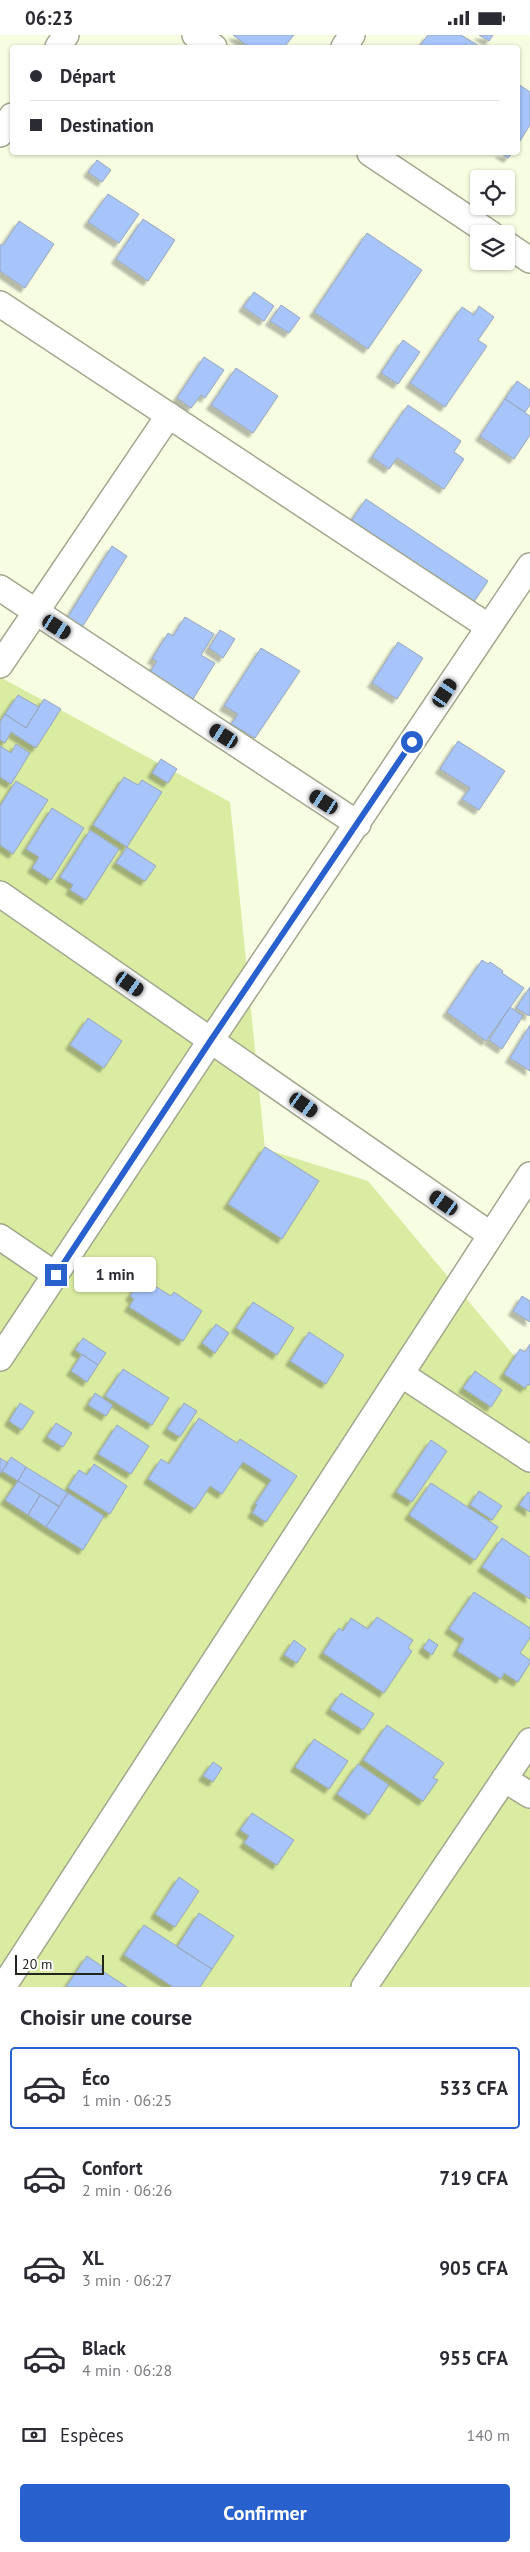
<!DOCTYPE html>
<html lang="fr">
<head>
<meta charset="utf-8">
<style>
  body { margin:0; font-family:"PT Sans",sans-serif; background:#f2f2f3; color:#2b2b33; height:100vh; display:flex; flex-direction:column; font-size:19px; white-space:nowrap }
  * { box-sizing:border-box; margin:0 }
  p { font-size:16px; color:#7c7c81 }
  .icon { flex:none; width:28px; height:28px; fill:none; stroke:currentColor; stroke-width:2; stroke-linecap:round; stroke-linejoin:round }
  .map { position:relative; height:1952px; overflow:hidden }
  .details { display:flex; flex-direction:column; background:#fff; flex:1 }
  .details>* { flex:none }
  .hud { position:absolute; left:10px; top:10px; width:510px; height:110px; border-radius:5px; box-shadow:0 1px 4px #0004; display:grid; align-content:center; height:110px; padding:0 20px; background:#fff }
  .controls { position:absolute; left:470px; top:135px; display:grid; gap:10px }
  .controls a { display:grid; place-items:center; width:45px; height:45px; border-radius:5px; background:#fff; box-shadow:0 1px 4px #0004; font-size:25px }
  .scale { position:absolute; left:15px; bottom:12px; width:89px; box-sizing:border-box; padding-left:5px; border:2px solid #23261c; border-top:0; font-size:14px; line-height:18px; white-space:nowrap; color:#23261c; -webkit-text-stroke:4px #fff; paint-order:stroke }
  .end { position:absolute; width:22px; height:22px; margin:-11px; border:6px solid #2861ce; background:#fff; box-shadow:0 0 0 2px #fff }
  .from { border-radius:50% }
  .bubble { position:absolute; height:35px; border-radius:5px; background:#fff; box-shadow:0 1px 4px #0004; font-size:16px; font-weight:700; line-height:35px; text-align:center }
  .car { position:absolute; width:15px; height:30px; margin:-15px -8px; border-radius:6px; box-shadow:0 0 4px 1px #0007; background:linear-gradient(#222 24%,#8ab4d8 0 40%,#222 0 76%,#8ab4d8 0 86%,#222 0) }
  .hud b { display:flex; align-items:center; gap:18px; height:48px; font-size:19px }
  .hud b+b { border-top:1px solid #e1e1e2 }
  .hud i { width:12px; height:12px; background:#2b2b33 }
  ul { padding:0; list-style:none }
  li { display:flex; align-items:center; gap:15px; height:82px; margin:0 10px 8px; padding:0 10px; border:2px solid transparent; border-radius:5px }
  li div { flex:1 }
  li b { display:block; font-size:19px }
  li em { font-style:normal; font-weight:700 }
  li.active { border-color:#2861ce }
  li>.icon { width:45px; height:45px; stroke-width:1.5 }
  h2 { padding:0 20px; font-size:22px; line-height:60px }
  .pay { display:flex; align-items:center; gap:12px; height:55px; padding:0 20px; font-size:19px }
  .pay p { margin-inline-start:auto }
  .primary-button { display:flex; gap:10px; margin-top:auto; padding:10px 20px }
  .primary-button a { flex:1; height:58px; border-radius:5px; background:#2861ce; color:#fff; font-size:20px; font-weight:700; line-height:58px; text-align:center }
  .status { display:flex; justify-content:space-between; align-items:center; height:35px; padding:0 25px; background:#fff; direction:ltr }
  .status svg { height:14px; fill:currentColor }
  .map>svg:first-child { display:block }
  .green { fill:#d9eca1 }
  .building { fill:#a7c5fa; stroke:#98a6bd; filter:url(#shadow) }
  .lines { fill:none; stroke-linecap:round; stroke-linejoin:round }
  .street-casing { stroke:#a0a78d; stroke-width:28 }
  .street { stroke:#fff; stroke-width:25 }
  .route { stroke:#2861ce; stroke-width:6 }
</style>
</head>
<body>
<div class="status"><b>06:23</b><svg viewBox="0 0 49 12"><path d="M0 12V9h3v3zM5 12V6h3v6zM10 12V3h3v9zM15 12V0h3v12zM26 1h20v11H26zM47 4h2v5h-2z"/></svg></div>
<div class="map">
<svg width="530" height="1952" viewBox="0 0 530 1952">
  <defs>
    <filter id="shadow"><feDropShadow dx="-4.5" dy="4.5" stdDeviation="1" flood-color="#0004"/></filter>
  </defs>
  <rect width="100%" height="100%" fill="#f6fde1"/>
  <path class="green" d="M0 642 230 767 265 1114 368 1146 530 1340V1952H0Z"/>
  <path class="building" d="M233 0H294L284 12H249Z
    M428 0H461L481 12H419Z
    M479 0H493L489 6Z
    M518 49 530 57V90L518 109Z
    M500 118H512L508 123Z
    M97 125 111 135 102 147 88 137Z
    M108 159 139 179 119 208 88 187Z
    M143 184 175 205 148 246 116 224Z
    M19 186 54 209 25 253 0 236V210H3Z
    M367 198 422 235 368 314 314 277Z
    M254 257 274 271 264 286 243 272Z
    M281 270 300 283 289 298 270 286Z
    M479 271 494 282 478 305 487 311 445 372 410 348 462 272 474 280Z
    M403 305 420 317 398 349 381 338Z
    M204 322 224 335 205 363 201 360 191 373 177 363Z
    M236 333 278 361 253 398 211 370Z
    M517 346 530 355V370L525 377 505 364Z
    M505 364 530 381V400L514 424 480 401Z
    M408 370 461 406 454 417 464 424 444 454 397 423 389 434 372 422Z
    M366 464 488 546 473 568 351 486Z
    M112 511 127 521 79 597 64 588Z
    M185 582 214 599 201 620 215 628 193 664 150 637 157 626 152 624 168 598 173 601Z
    M220 595 235 604 223 623 209 613Z
    M398 607 423 623 397 664 372 648Z
    M261 613 300 636 255 703 231 689 238 679 224 671Z
    M18 660 39 672 26 693 5 679Z
    M44 664 61 674 36 713 11 697 5 708 0 705V687L5 679 26 693Z
    M458 706 505 736 479 775 462 764 470 753 440 734Z
    M16 709 30 718 11 749 0 742V711L11 718Z
    M161 724 177 734 168 748 152 738Z
    M124 742 138 750 142 745 162 757 127 812 93 790Z
    M16 746 48 765 13 819 0 810V771Z
    M52 773 84 793 51 845 32 833 39 822 26 814Z
    M90 795 119 814 86 865 70 855 73 850 60 842Z
    M127 812 156 831 145 846 116 828Z
    M482 925 488 929 490 927 503 936 502 938 524 953 486 1006 447 977Z
    M530 952V979L529 981 516 973Z
    M510 972 523 981 502 1014 489 1005Z
    M88 983 122 1006 104 1033 70 1010Z
    M530 990V1036L510 1023Z
    M265 1112 319 1146 282 1204 228 1169Z
    M142 1243 171 1261 174 1257 202 1276 183 1306 129 1272 134 1264 130 1261Z
    M522 1261 530 1266V1287L513 1276Z
    M253 1267 294 1293 277 1320 236 1293Z
    M216 1289 229 1298 215 1318 202 1308Z
    M309 1297 344 1320 326 1349 290 1326Z
    M83 1303 106 1318 98 1330 75 1315Z
    M530 1309V1351L528 1349 525 1353 504 1339 520 1314 525 1317Z
    M82 1319 98 1330 87 1347 71 1336Z
    M123 1334 169 1363 152 1390 105 1361Z
    M475 1336 502 1355 491 1372 463 1353Z
    M95 1358 113 1370 106 1381 88 1370Z
    M20 1368 34 1377 22 1395 9 1386Z
    M184 1368 197 1376 180 1402 167 1394Z
    M199 1383 237 1408 240 1404 297 1441 266 1487 252 1478 257 1470 255 1469 271 1445 243 1427 222 1459 210 1451 195 1474 148 1444 161 1424 169 1429Z
    M56 1388 72 1398 63 1412 47 1402Z
    M117 1390 149 1411 131 1439 98 1419Z
    M431 1405 447 1416 412 1467 396 1457Z
    M11 1422 26 1432 18 1446 2 1436Z
    M0 1423 8 1428 0 1439Z
    M94 1429 127 1451 110 1479 68 1453 79 1435 87 1440Z
    M26 1432 68 1458 59 1471 18 1446Z
    M18 1446 40 1460 28 1480 5 1465Z
    M431 1448 498 1492 475 1525 409 1480Z
    M479 1456 502 1471 492 1485 470 1470Z
    M528 1457 530 1458V1477L519 1470Z
    M68 1458 104 1481 83 1515 46 1492Z
    M40 1460 59 1472 46 1492 28 1480Z
    M502 1503 530 1522V1564L482 1532Z
    M474 1557 530 1593V1603L520 1618 530 1625V1628L518 1647 504 1638 501 1644 457 1616 464 1604 449 1594Z
    M377 1582 413 1605 408 1613 412 1616 384 1658 323 1618 339 1593 343 1596 351 1583 368 1594Z
    M429 1604 438 1610 432 1620 423 1613Z
    M294 1605 306 1614 297 1628 284 1620Z
    M341 1658 374 1679 363 1695 330 1674Z
    M387 1690 444 1728 433 1743 438 1745 423 1766 363 1725Z
    M314 1704 348 1726 329 1754 295 1732Z
    M213 1727 222 1733 213 1747 203 1741Z
    M358 1729 389 1750 369 1780 337 1759Z
    M252 1778 294 1805 277 1830 244 1808 249 1801 240 1795Z
    M179 1842 199 1856 175 1892 155 1879Z
    M199 1878 234 1901 212 1934 177 1912Z
    M144 1890 212 1934 200 1952H173L124 1920Z
    M87 1921 103 1932 101 1935 127 1952H66Z"/>
  <g class="lines">
    <g class="street-casing">
      <path id="street" d="M195 0 214 12
        M58 12 66 0
        M344 12 352 0
        M0 99 12 81
        M370 118 491 199
        M506 209 530 225
        M0 269 489 592
        M0 553 358 789
        M0 630 169 380
        M0 859 491 1200
        M0 1202 56 1240
        M0 1323 211 1005 530 531
        M401 1339 530 1424
        M504 1744 530 1760
        M3 1952 530 1140
        M364 1952 530 1706"/>
    </g>
    <use href="#street" class="street"/>
  </g>
  <g class="lines">
    <path class="route" d="M56 1240 211 1005 412 707"/>
  </g>
</svg>
<div class="controls">
<a><svg class="icon" aria-label="locate" viewBox="0 0 24 24"><circle cx="12" cy="12" r="6"/><path d="M12 2v4M12 18v4M2 12h4M18 12h4"/></svg></a>
<a><svg class="icon" aria-label="layers" viewBox="0 0 24 24"><path d="M12 4l9 5-9 5-9-5zM3 14l9 5 9-5"/></svg></a>
</div>
<div class="scale">20 m</div>
<i class="end from" style="left:412px;top:707px"></i>
<i class="end" style="left:56px;top:1240px"></i>
<div class="bubble" style="left:74px;top:1222px;width:82px">1 min</div>
<i class="car" style="left:57px;top:592px;rotate:123deg"></i>
<i class="car" style="left:445px;top:658px;rotate:33deg"></i>
<i class="car" style="left:224px;top:701px;rotate:303deg"></i>
<i class="car" style="left:324px;top:767px;rotate:303deg"></i>
<i class="car" style="left:130px;top:949px;rotate:125deg"></i>
<i class="car" style="left:304px;top:1070px;rotate:125deg"></i>
<i class="car" style="left:444px;top:1168px;rotate:305deg"></i>
<div class="hud">
<b><i class="from"></i>Départ</b>
<b><i></i>Destination</b>
</div>
</div>
<section class="details">
<h2>Choisir une course</h2>
<ul>
<li class="active"><svg class="icon" aria-label="car" viewBox="0 0 24 24"><path d="M5 17H2v-5l4-1 3-4h7l3 4 3 1v5h-3M9 17h6M6 11h13"/><circle cx="7" cy="17" r="2"/><circle cx="17" cy="17" r="2"/></svg><div><b>Éco</b><p>1 min · 06:25</p></div><em>533 CFA</em></li>
<li><svg class="icon" aria-label="car" viewBox="0 0 24 24"><path d="M5 17H2v-5l4-1 3-4h7l3 4 3 1v5h-3M9 17h6M6 11h13"/><circle cx="7" cy="17" r="2"/><circle cx="17" cy="17" r="2"/></svg><div><b>Confort</b><p>2 min · 06:26</p></div><em>719 CFA</em></li>
<li><svg class="icon" aria-label="car" viewBox="0 0 24 24"><path d="M5 17H2v-5l4-1 3-4h7l3 4 3 1v5h-3M9 17h6M6 11h13"/><circle cx="7" cy="17" r="2"/><circle cx="17" cy="17" r="2"/></svg><div><b>XL</b><p>3 min · 06:27</p></div><em>905 CFA</em></li>
<li><svg class="icon" aria-label="car" viewBox="0 0 24 24"><path d="M5 17H2v-5l4-1 3-4h7l3 4 3 1v5h-3M9 17h6M6 11h13"/><circle cx="7" cy="17" r="2"/><circle cx="17" cy="17" r="2"/></svg><div><b>Black</b><p>4 min · 06:28</p></div><em>955 CFA</em></li>
</ul>
<div class="pay"><svg class="icon" aria-label="cash" viewBox="0 0 24 24"><path d="M3 7h18v10H3z"/><circle cx="12" cy="12" r="2"/></svg>Espèces<p>140 m</p></div>
<div class="primary-button"><a>Confirmer</a></div>
</section>
</body>
</html>
